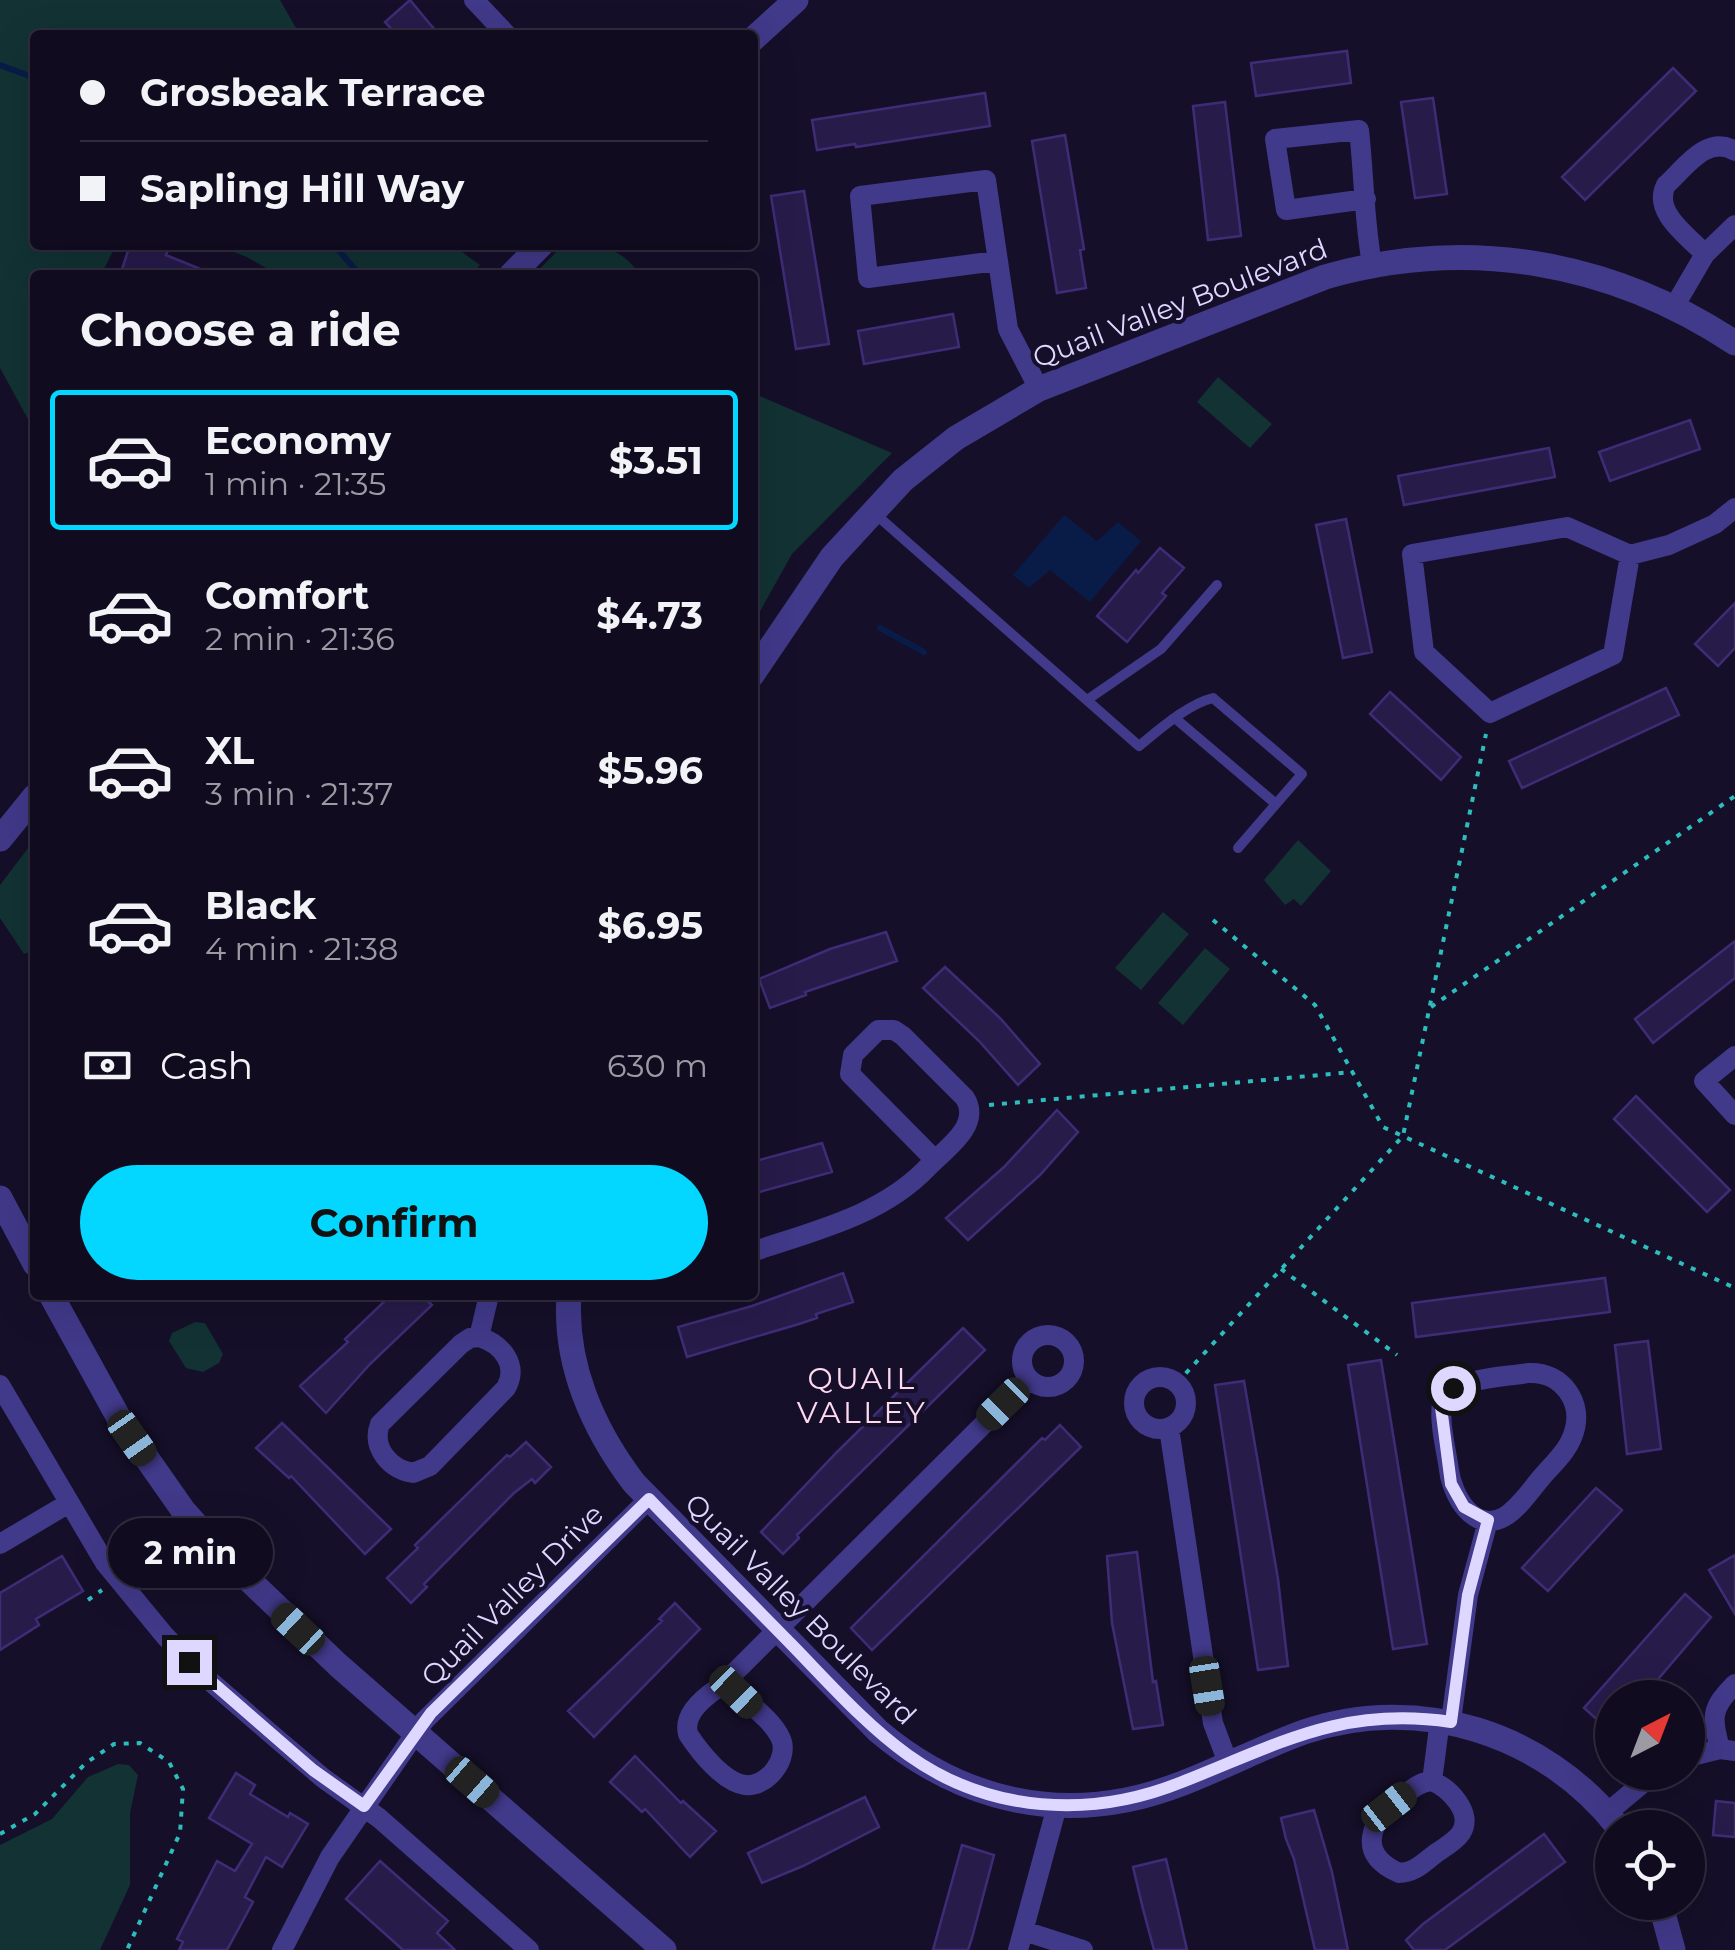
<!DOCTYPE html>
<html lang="en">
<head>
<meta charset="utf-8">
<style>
  body { margin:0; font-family:Montserrat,sans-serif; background:#191428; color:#f1f3f6; height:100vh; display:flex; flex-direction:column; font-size:38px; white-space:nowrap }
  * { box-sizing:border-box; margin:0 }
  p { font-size:32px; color:#9c9ba4 }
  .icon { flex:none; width:55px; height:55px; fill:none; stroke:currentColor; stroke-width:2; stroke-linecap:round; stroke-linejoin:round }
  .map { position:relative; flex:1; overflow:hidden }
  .sheet { position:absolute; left:30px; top:270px; width:728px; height:1030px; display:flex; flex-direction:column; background:#100b1f; border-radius:10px; box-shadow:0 10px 40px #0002,0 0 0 2px #302b3d }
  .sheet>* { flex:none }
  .hud { position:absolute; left:30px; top:30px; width:728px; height:220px; border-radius:10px; box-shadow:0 10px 40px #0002,0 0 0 2px #302b3d; display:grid; align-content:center; height:220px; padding:0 50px; background:#100b1f }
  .needle { width:65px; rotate:42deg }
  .buttons { position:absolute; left:1595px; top:1680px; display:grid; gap:20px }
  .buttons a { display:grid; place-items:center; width:110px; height:110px; border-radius:50%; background:#100b1f; box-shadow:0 10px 40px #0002,0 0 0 2px #302b3d; font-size:50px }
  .end { position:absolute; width:45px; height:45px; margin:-22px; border:12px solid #ded7ff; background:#111; box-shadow:0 0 0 5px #111 }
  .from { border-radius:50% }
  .bubble { position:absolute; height:70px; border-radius:35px; background:#100b1f; box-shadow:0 10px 40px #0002,0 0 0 2px #302b3d; font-size:32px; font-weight:700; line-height:70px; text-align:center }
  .car { position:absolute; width:30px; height:60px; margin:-30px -15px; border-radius:12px; box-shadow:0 0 8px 2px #0007; background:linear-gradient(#222 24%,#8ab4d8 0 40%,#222 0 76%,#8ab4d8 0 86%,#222 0) }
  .hud b { display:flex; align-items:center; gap:35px; height:95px; font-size:38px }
  .hud b+b { border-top:2px solid #302b3d }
  .hud i { width:25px; height:25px; background:#f1f3f6 }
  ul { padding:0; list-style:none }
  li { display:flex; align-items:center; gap:30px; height:140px; margin:0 20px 15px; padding:0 30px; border:5px solid transparent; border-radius:10px }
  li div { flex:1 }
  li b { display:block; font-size:38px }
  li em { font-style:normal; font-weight:700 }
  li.selected { border-color:#03d7ff }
  li>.icon { width:90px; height:90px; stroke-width:1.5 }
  h2 { padding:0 50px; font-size:45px; line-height:120px }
  .pay { display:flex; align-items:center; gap:25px; height:110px; padding:0 50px; font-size:38px }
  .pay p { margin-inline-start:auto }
  .button { display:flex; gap:20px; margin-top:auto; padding:20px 50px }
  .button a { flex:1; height:115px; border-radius:60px; background:#03d7ff; color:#111; font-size:40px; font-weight:700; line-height:115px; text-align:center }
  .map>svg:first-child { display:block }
  .green { fill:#123233 }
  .water { fill:#091c48 }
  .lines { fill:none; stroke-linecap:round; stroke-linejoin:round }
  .stream { stroke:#091c48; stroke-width:6 }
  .building { fill:#271b4a; stroke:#3f2c77; stroke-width:2.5 }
  .path { stroke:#2dbdbd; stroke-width:4; stroke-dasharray:5 8; stroke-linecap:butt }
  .service { stroke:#413989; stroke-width:10 }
  .minor { stroke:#413989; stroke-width:20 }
  .tertiary { stroke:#413989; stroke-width:25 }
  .route { stroke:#ded7ff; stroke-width:12 }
  .labels { text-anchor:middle; stroke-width:8; stroke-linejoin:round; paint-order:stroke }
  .street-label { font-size:28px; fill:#ded7ff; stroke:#150f29 }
  .neighbourhood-label { font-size:30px; letter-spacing:2.5px; fill:#ffd9ef; stroke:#150f29 }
</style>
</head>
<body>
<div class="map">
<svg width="1735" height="1950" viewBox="0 0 1735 1950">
  <rect width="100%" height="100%" fill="#150f29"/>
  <path class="green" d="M0 0H280L300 35H35V245H116L104 269 105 275H35V432L0 368Z
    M215 245H452L480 265 471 275H278L247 257Z
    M563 245C599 245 617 244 641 275H534Z
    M1218 377 1272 424 1250 448 1197 402Z
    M753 393 892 453 792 554 753 624Z
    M35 839V950L24 954 0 918V885Z
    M1298 840 1331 871 1301 906 1294 899 1285 905 1264 880Z
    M1163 912 1189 934 1141 990 1115 968Z
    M1205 948 1230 969 1183 1025 1158 1003Z
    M195 1322 205 1323 223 1354 219 1363 203 1372 186 1368 169 1341 172 1333Z
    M118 1764 129 1765 138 1775 130 1813V1885L100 1950H0V1845L52 1819 88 1777Z"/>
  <path class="water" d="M1064 515 1097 541 1118 522 1141 541 1090 602 1050 570 1029 588 1013 575Z"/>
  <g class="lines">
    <path class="stream" d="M0 65 35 78
      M334 245 360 275
      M880 628 924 652"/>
  </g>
  <path class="building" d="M410 0 429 23 440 35H397L385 22Z
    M1347 51 1351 83 1256 96 1251 63Z
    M1673 68 1696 91 1585 200 1562 177Z
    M985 93 990 126 856 147 855 144 817 150 812 120Z
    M1433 98 1447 194 1415 198 1401 102Z
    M1225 102 1241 236 1208 240 1193 106Z
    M1065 135 1084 249 1080 250 1086 288 1057 293 1032 141Z
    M804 191 829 344 796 349 771 196Z
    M130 245H152L168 250 166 255 215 275H139L122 269Z
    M953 314 959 347 864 364 858 331Z
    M1690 420 1700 449 1610 481 1599 452Z
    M1549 448 1555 477 1404 505 1398 476Z
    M1346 519 1372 652 1343 658 1316 525Z
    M1160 548 1184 568 1162 593 1166 596 1127 642 1097 616 1136 570 1138 573Z
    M1735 603V648L1718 666 1695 644Z
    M1666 688 1679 715 1522 788 1509 761Z
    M1390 692 1461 757 1441 780 1370 714Z
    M886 932 897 961 805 992 806 995 770 1008 759 979 830 949Z
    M1735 941V978L1653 1043 1635 1019Z
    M945 967 1001 1019 1040 1064 1018 1085 979 1041 923 988Z
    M1636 1096 1730 1190 1707 1212 1614 1119Z
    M1057 1110 1078 1132 1040 1175 968 1240 946 1218 1004 1167Z
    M822 1143 832 1172 752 1194V1162Z
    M843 1273 853 1302 816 1314 817 1318 799 1324 687 1357 678 1327 752 1306Z
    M1605 1278 1610 1312 1416 1337 1412 1303Z
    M391 1295H422L432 1305 370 1364 326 1413 300 1386 348 1342 345 1339Z
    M963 1328 985 1350 797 1535 799 1538 783 1554 761 1532 837 1452Z
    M1648 1341 1661 1449 1627 1454 1615 1345Z
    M1381 1360 1427 1644 1393 1649 1348 1365Z
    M1244 1381 1278 1579 1288 1666 1258 1670 1215 1385Z
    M282 1423 391 1529 365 1554 291 1476 289 1478 256 1448Z
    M1060 1425 1081 1447 872 1650 851 1628 1042 1438 1045 1440Z
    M526 1442 551 1467 535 1483 532 1479 514 1493 424 1584 427 1587 411 1603 387 1578 418 1548 415 1545 507 1455 510 1457Z
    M1596 1488 1622 1510 1548 1591 1522 1568Z
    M1137 1552 1153 1682 1156 1681 1163 1725 1133 1729 1112 1623 1107 1556Z
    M1735 1555V1614L1709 1570Z
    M62 1556 83 1591 36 1619 39 1625 0 1650V1593Z
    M1685 1594 1711 1617 1642 1698H1612V1733L1584 1708Z
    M675 1603 700 1629 594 1737 568 1711 662 1621 659 1619Z
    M635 1756 681 1803 683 1801 716 1831 690 1857 645 1809 642 1812 610 1782Z
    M236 1773 255 1785 250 1794 288 1817 290 1813 308 1824 282 1867 266 1857 245 1897 253 1902 227 1950H179L183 1942 177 1939 217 1861 235 1871 252 1844 209 1818Z
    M865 1797 879 1827 803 1866 762 1883 748 1853Z
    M1716 1801 1735 1803V1837L1713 1835Z
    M1314 1810 1332 1872 1348 1950H1315L1294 1859 1286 1839 1281 1818Z
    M1544 1834 1565 1862 1445 1950H1414L1406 1940 1423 1924Z
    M962 1845 994 1855 972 1938 968 1950H933Z
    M1166 1859 1175 1897 1187 1950H1154L1143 1909 1133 1867Z
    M380 1861 448 1921 437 1933 455 1950H403L346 1899Z"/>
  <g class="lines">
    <path class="path" d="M1213 920 1315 1005 1383 1127 1735 1288
      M1431 1007 1735 796
      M989 1105 1353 1072
      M1281 1269 1397 1355
      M1177 1383 1403 1136 1486 734
      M88 1600 102 1590
      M0 1834 35 1814 86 1763 114 1744 140 1743 169 1762 183 1789 180 1833 127 1950"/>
    <path class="service" d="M873 512 1139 746C1160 729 1188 704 1213 698L1302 774 1276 804 1176 719
      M1087 700 1161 649 1217 585
      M1238 848 1276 804"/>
    <path class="minor" d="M474 0 507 35
      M1366 199 1286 210 1275 139 1359 130C1364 175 1364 220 1372 264
      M1705 254C1688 236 1652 212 1666 185 1685 168 1707 134 1735 151
      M996 261 868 278 860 196 986 180 1008 329 1039 389
      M1674 307 1705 254 1735 225
      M1630 555 1613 655 1490 713 1424 652 1412 554 1567 527 1630 555 1669 545 1715 524 1735 508
      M1735 1056 1704 1081 1735 1115
      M752 1252C813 1231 881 1216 927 1168 945 1149 982 1126 965 1098L903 1036 894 1030H878L853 1055 850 1074 935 1160
      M1022 1361a26 26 0 1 1 52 0a26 26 0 1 1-52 0Z
      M479 1337C502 1344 519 1365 506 1388L430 1466 413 1473C390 1469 371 1448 380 1424L461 1344 470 1338Z
      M479 1337 489 1295
      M1528 1373C1562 1371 1585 1403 1573 1435 1567 1452 1552 1465 1541 1478 1530 1491 1519 1508 1504 1517 1473 1534 1452 1494 1449 1470 1446 1448 1439 1424 1442 1402 1461 1376 1499 1378 1528 1373Z
      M1134 1403a26 26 0 1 1 52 0a26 26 0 1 1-52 0Z
      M0 1385 105 1563 165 1636 203 1675 277 1739 323 1778 379 1818 529 1950
      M1169 1428 1213 1723 1228 1763
      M0 1544 69 1503
      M718 1688H728L737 1692C750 1705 772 1720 780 1737 791 1757 767 1788 745 1785 723 1782 699 1751 688 1734 683 1715 703 1698 718 1688Z
      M719 1688 1029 1379
      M1451 1721 1468 1595 1488 1521
      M1720 1749C1712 1717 1710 1709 1735 1684
      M1688 1757 1720 1749 1735 1751
      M1432 1781C1418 1782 1409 1792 1398 1800 1369 1823 1357 1854 1399 1873 1414 1873 1423 1863 1435 1854 1443 1848 1455 1842 1461 1833 1474 1813 1449 1788 1432 1781L1440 1720
      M1607 1813 1656 1772
      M1024 1931 1083 1950
      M282 1950 330 1857 424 1721 649 1499
      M1018 1950 1057 1806"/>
    <path class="tertiary" d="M752 40 796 0
      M511 275 541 245
      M752 675 832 557 903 480 956 438 1039 389 1325 277C1468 236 1611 261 1735 343
      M0 839 35 796
      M0 1198 35 1264
      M51 1295 120 1420 183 1510 224 1556 338 1665 664 1950
      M569 1295C564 1364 593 1429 634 1483L878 1731C949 1791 1035 1818 1126 1800 1188 1788 1245 1753 1304 1732 1419 1693 1545 1733 1619 1828
      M1660 1902 1673 1950"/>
  </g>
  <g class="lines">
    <path class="route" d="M189 1662 313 1770 364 1806 431 1713 649 1499C696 1548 745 1597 792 1645 829 1683 865 1724 908 1755 989 1813 1091 1819 1182 1782 1279 1744 1342 1706 1451 1722L1468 1595 1488 1520 1464 1507 1451 1484 1441 1407 1453 1388"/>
  </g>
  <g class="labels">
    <g class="street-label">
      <text transform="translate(1180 303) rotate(-21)" y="10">Quail Valley Boulevard</text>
      <text transform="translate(512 1595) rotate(-45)" y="10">Quail Valley Drive</text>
      <text transform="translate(801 1609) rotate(45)" y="10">Quail Valley Boulevard</text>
    </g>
    <g class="neighbourhood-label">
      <text x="862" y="1389">QUAIL<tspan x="862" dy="34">VALLEY</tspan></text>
    </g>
  </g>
</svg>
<div class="buttons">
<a><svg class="needle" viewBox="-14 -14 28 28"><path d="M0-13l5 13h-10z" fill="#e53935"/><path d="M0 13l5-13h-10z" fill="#9c9ba4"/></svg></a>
<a><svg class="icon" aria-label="locate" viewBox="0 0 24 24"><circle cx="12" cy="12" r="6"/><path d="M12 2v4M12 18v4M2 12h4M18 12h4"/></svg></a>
</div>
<i class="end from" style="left:1453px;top:1388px"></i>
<i class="end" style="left:189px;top:1662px"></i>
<div class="bubble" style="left:108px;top:1518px;width:165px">2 min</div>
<i class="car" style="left:1003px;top:1404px;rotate:225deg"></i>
<i class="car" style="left:132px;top:1438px;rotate:145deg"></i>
<i class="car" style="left:298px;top:1629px;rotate:313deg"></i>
<i class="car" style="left:1207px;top:1686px;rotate:171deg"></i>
<i class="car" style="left:736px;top:1692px;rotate:134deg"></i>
<i class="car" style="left:472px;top:1782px;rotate:131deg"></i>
<i class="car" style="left:1389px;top:1807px;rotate:52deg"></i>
<div class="hud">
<b><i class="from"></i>Grosbeak Terrace</b>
<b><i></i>Sapling Hill Way</b>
</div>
<section class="sheet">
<h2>Choose a ride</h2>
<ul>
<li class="selected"><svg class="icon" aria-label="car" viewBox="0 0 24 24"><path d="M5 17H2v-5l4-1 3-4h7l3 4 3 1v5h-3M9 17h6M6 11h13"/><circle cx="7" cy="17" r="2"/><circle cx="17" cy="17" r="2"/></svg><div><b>Economy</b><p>1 min · 21:35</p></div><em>$3.51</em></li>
<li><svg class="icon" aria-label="car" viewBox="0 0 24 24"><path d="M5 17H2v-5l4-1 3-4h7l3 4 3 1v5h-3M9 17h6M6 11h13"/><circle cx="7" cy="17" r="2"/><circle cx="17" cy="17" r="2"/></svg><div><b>Comfort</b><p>2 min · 21:36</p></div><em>$4.73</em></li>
<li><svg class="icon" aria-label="car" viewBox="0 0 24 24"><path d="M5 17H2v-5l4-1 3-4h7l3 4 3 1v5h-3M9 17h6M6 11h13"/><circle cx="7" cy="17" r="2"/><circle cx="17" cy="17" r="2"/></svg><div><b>XL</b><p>3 min · 21:37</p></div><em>$5.96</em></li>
<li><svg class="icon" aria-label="car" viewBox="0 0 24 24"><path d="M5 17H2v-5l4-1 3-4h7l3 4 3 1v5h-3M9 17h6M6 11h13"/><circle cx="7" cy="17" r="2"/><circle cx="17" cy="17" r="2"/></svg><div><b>Black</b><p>4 min · 21:38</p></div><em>$6.95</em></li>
</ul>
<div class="pay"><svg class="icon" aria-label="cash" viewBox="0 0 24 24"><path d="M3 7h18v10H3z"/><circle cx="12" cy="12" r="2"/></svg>Cash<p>630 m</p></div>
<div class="button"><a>Confirm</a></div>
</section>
</div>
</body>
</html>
